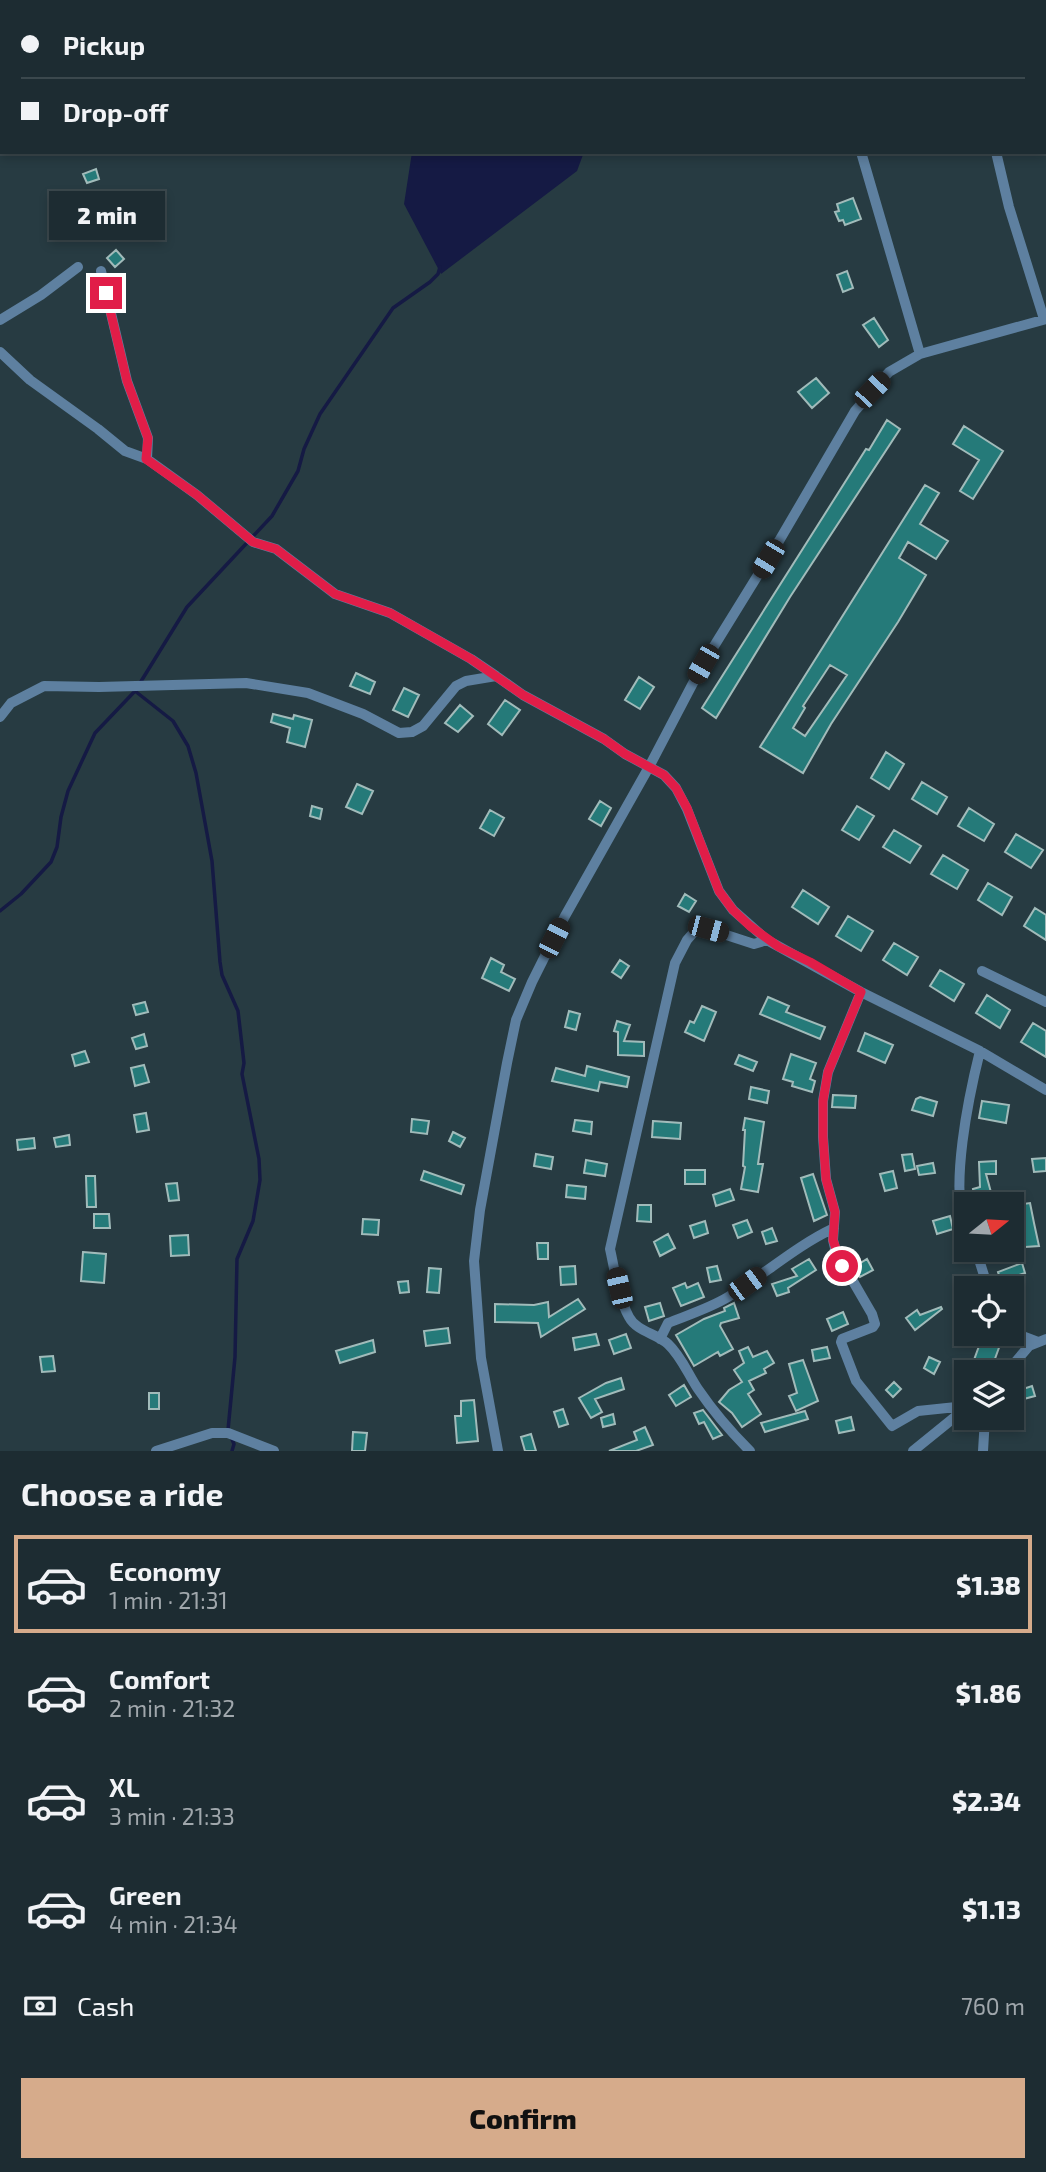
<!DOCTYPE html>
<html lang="en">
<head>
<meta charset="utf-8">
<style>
  body { margin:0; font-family:"Exo 2",sans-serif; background:#25343a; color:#f1f3f6; height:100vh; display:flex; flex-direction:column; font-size:26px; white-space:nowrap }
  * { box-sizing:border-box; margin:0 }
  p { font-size:23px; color:#a0a7ac }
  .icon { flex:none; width:38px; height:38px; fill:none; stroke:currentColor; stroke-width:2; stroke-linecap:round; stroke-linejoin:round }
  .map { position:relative; height:1451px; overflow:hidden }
  .side { display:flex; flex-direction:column; background:#1d2c32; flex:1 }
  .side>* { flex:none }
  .top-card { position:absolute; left:0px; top:0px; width:1046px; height:154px; box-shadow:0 4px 10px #0003,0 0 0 2px #3b484d; display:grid; align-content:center; height:154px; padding:0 21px; background:#1d2c32 }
  .needle { width:46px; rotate:72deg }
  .controls { position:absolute; left:954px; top:1192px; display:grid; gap:14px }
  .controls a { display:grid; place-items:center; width:70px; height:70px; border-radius:0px; background:#1d2c32; box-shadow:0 4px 10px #0003,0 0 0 2px #3b484d; font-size:35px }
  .end { position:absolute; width:32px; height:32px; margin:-16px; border:9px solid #e11d48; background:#fff; box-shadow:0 0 0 4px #fff }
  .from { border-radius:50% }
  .bubble { position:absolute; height:49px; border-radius:0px; background:#1d2c32; box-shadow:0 4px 10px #0003,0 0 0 2px #3b484d; font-size:23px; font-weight:800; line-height:49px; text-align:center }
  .car { position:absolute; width:21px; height:42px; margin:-21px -10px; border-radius:9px; box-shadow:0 0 5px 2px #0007; background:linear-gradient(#222 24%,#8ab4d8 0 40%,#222 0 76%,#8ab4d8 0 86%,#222 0) }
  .top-card b { display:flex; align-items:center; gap:24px; height:66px; font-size:26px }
  .top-card b+b { border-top:2px solid #3b484d }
  .top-card i { width:18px; height:18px; background:#f1f3f6 }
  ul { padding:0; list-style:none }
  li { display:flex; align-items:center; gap:21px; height:98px; margin:0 14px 10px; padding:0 7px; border:4px solid transparent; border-radius:0px }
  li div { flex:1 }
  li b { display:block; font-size:26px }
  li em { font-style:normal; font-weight:800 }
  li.on { border-color:#d6ab8b }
  li>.icon { width:63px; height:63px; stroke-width:1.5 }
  h2 { padding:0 21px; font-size:32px; line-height:84px }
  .pay { display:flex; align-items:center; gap:18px; height:77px; padding:0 21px; font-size:26px }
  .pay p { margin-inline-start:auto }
  .primary-button { display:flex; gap:14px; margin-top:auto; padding:14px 21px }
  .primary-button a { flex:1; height:80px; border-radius:0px; background:#d6ab8b; color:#111; font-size:28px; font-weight:800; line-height:80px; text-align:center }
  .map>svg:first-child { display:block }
  .water { fill:#151a44 }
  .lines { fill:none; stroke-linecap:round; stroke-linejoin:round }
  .stream { stroke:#151a44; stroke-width:3.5 }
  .building { fill:#257a79; stroke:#a1bbba; stroke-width:2; fill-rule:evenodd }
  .minor { stroke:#5e80a0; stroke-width:10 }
  .route { stroke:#e11d48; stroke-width:9 }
</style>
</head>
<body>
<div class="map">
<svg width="1046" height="1451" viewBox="0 0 1046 1451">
  <rect width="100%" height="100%" fill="#273b42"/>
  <path class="water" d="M514 0H701L513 2Z
    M412 152H584L577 171 441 274 404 204Z"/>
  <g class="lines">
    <path class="stream" d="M825 2V0
      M140 683 187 607 272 516 298 471 304 449 320 414 393 308 430 282 438 274 440 267
      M135 691 173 721 188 746 196 773 212 861 220 962 222 975 238 1011 244 1063 242 1074 259 1159 260 1180 253 1221 237 1259 235 1357 228 1430
      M0 911 21 894 51 862 57 847 61 817 68 791 95 733 136 690
      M231 1437 234 1444 232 1451"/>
  </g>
  <path class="building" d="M96 169 99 179 87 183 83 174Z
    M853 198 861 219 845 225 843 220 839 221 835 212 839 211 837 204Z
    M116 250 124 259 115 267 107 258Z
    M847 271 853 288 843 292 837 275Z
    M874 318 888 340 879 347 863 325Z
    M816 378 829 393 812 408 798 392Z
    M887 420 900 429 790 597 716 718 702 708 866 449 869 450Z
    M964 426 1003 451 973 499 960 491 979 460 953 444Z
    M925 485 939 493 920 524 948 541 936 559 908 542 899 558 926 575 898 622 831 724 803 773 760 747ZM830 665 847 675 805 736 793 728 805 708 803 706Z
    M356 673 375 682 370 694 350 686Z
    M639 677 654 687 640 709 625 700Z
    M404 688 419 695 408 717 393 710Z
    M505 700 520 710 502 735 488 724Z
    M460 705 473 716 458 732 445 723Z
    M273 714 293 719 294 715 312 720 305 747 287 742 290 728 271 722Z
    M886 752 904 764 889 789 871 778Z
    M922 782 947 797 937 814 912 799Z
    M357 784 373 791 362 814 346 807Z
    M600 801 611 808 601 826 589 819Z
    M312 806 322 809 320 819 310 816Z
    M857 806 874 816 859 840 842 830Z
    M969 808 994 824 984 841 958 826Z
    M490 810 504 818 494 836 480 828Z
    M894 830 921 846 910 863 883 847Z
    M1016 834 1043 850 1031 868 1005 852Z
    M943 855 968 870 957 889 931 874Z
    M988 883 1012 897 1002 915 978 900Z
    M803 890 829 907 818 924 792 907Z
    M685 894 696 901 689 912 678 906Z
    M1035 908 1046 915V940L1024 926Z
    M848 916 873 931 861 951 836 936Z
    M894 943 918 957 907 975 883 960Z
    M491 958 504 965 501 972 515 979 509 991 482 978Z
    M620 960 629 966 621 978 612 972Z
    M940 970 964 984 954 1001 930 986Z
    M987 995 1010 1010 1000 1028 976 1013Z
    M768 997 789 1006 786 1012 825 1027 820 1039 760 1014Z
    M145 1002 148 1012 136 1015 133 1005Z
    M702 1006 716 1012 704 1041 685 1032 690 1021 694 1023Z
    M569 1011 580 1014 576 1030 565 1027Z
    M617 1021 630 1025 624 1041 644 1042V1056L618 1055V1032L614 1031Z
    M1033 1023 1046 1031V1057L1021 1042Z
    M865 1033 893 1045 885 1063 858 1051Z
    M144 1034 147 1046 136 1049 132 1038Z
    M85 1051 89 1062 75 1066 72 1055Z
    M791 1054 816 1063 810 1079 815 1081 812 1092 792 1086 793 1082 783 1079Z
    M739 1055 757 1062 753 1071 735 1064Z
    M144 1065 149 1082 135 1086 131 1068Z
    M587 1066 629 1077 627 1087 600 1082 598 1091 552 1081 556 1068 585 1076Z
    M751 1087 769 1091 767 1103 749 1099Z
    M833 1095 856 1096 855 1108 832 1107Z
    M920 1097 937 1102 933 1116 912 1110 916 1099Z
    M982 1101 1009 1105 1006 1123 979 1118Z
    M146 1113 149 1130 137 1132 134 1115Z
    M745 1118 764 1122 758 1164H763L758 1192 741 1189 745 1167 743 1166 745 1130H743Z
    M412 1119 429 1121 427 1134 411 1132Z
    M575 1120 592 1122 591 1134 573 1131Z
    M653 1121 681 1123 680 1139 652 1137Z
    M453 1132 465 1138 460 1147 449 1141Z
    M69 1135 70 1145 56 1147 54 1138Z
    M34 1138 35 1148 18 1150 17 1140Z
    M536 1154 553 1157 551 1169 534 1166Z
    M912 1154 915 1169 905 1171 902 1155Z
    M1046 1158V1171L1034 1172 1032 1159Z
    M586 1160 607 1164 605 1176 584 1173Z
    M996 1161V1174H986L992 1196 975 1199 973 1189 980 1187 979 1162Z
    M933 1163 935 1173 919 1175 917 1166Z
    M685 1170H705V1184H685Z
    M424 1171 464 1185 461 1194 421 1180Z
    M893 1171 897 1188 885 1191 880 1174Z
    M813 1174 827 1215 814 1221 801 1178Z
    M86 1176H95L96 1207H87Z
    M177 1183 179 1200 169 1201 166 1184Z
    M567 1185 586 1187 585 1199 566 1197Z
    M730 1189 734 1200 716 1206 713 1195Z
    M1030 1203 1034 1223 1039 1246 1025 1247 1020 1226 1016 1205Z
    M638 1205H651V1222L637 1221Z
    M94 1214H109L110 1228H94Z
    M950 1216 953 1229 937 1234 933 1221Z
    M363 1219 379 1220 378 1235 362 1234Z
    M747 1220 752 1232 738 1238 733 1225Z
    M705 1221 708 1233 694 1238 690 1226Z
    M772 1228 777 1241 766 1244 762 1232Z
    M668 1234 675 1248 660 1256 654 1242Z
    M188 1235 189 1255 171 1256 170 1236Z
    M537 1243H548V1259H538Z
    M83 1252 106 1254 104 1283 81 1281Z
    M809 1259 816 1270 788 1288 789 1292 777 1296 772 1284 797 1276 792 1269Z
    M867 1259 873 1270 860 1277 854 1267Z
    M1022 1263 1025 1273 1001 1281 998 1272Z
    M575 1266 576 1284 561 1285 560 1267Z
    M717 1266 721 1280 710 1282 707 1268Z
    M429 1268 441 1269 439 1293 427 1292Z
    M408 1281 409 1292 400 1293 398 1282Z
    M685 1283 687 1288 698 1283 704 1297 681 1306 673 1288Z
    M578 1299 585 1309 541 1337 538 1323 495 1322V1304L534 1305 548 1302 549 1317Z
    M660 1303 664 1316 649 1321 645 1307Z
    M734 1303 739 1318 721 1323 720 1326 733 1349 720 1356 718 1352 694 1366 676 1335 704 1319 725 1311 724 1308Z
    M941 1307 942 1309 915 1330 906 1318 917 1310 920 1315Z
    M843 1312 848 1324 832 1331 827 1319Z
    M448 1328 450 1343 426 1346 424 1331Z
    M596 1334 599 1345 575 1350 573 1338Z
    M626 1334 631 1348 614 1354 609 1340Z
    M983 1335 1001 1342 992 1367 974 1360Z
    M373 1340 375 1352 340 1363 336 1351Z
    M748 1347 753 1357 767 1351 774 1363 764 1369 766 1373 749 1381 754 1390 748 1394 761 1414 742 1427 732 1413 719 1402 729 1390 742 1382 734 1370 744 1363 739 1351Z
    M827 1347 830 1358 814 1361 812 1350Z
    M53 1356 55 1371 42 1372 40 1357Z
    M929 1357 940 1362 934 1374 924 1368Z
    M803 1360 818 1401 796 1411 789 1396 797 1393 789 1364Z
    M621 1378 624 1389 595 1399 602 1412 591 1418 579 1398 606 1383Z
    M894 1382 901 1389 893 1397 886 1390Z
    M684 1385 691 1397 676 1406 669 1395Z
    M1032 1386 1035 1396 1020 1400 1017 1391Z
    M149 1393H159V1409H149Z
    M474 1400 478 1441 457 1443 455 1416H461V1401Z
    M563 1409 568 1424 559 1427 554 1412Z
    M703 1410 722 1435 713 1439 704 1422 699 1424 694 1413Z
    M805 1411 808 1419 765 1432 761 1423Z
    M613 1414 615 1424 603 1427 601 1418Z
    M851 1417 854 1430 839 1433 836 1421Z
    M645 1427 653 1445 636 1451H609L637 1440 634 1432Z
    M353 1432 367 1433 365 1451H352Z
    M531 1434 536 1451H525L521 1437Z"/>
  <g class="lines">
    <path class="minor" d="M861 152 920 354
      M996 152 1009 207 1044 319
      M101 271 127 381 148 438 147 459
      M0 320 41 295 78 267
      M0 352 30 380 98 429 125 451 147 459 197 495 253 542 276 549 335 594 390 613 471 659 496 676
      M0 717 11 703 44 686 99 687 246 683 308 693 363 714 399 733 412 732 423 726 456 686 466 681 496 676 523 695 604 739 625 754 664 775 676 788 687 809 719 891 733 910 767 940 861 992 980 1051 1046 1090
      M982 971 1046 1002
      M861 992 828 1072 823 1101V1137L826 1179 835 1212 833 1240 836 1252 872 1314 875 1324 873 1327 842 1339 841 1342 856 1381 892 1426 918 1411 966 1406
      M966 1231C949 1189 969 1095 980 1051
      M976 1250 988 1288
      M1012 1332 1038 1342
      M660 1339 668 1323C688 1315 710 1308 728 1297 765 1274 796 1246 834 1228
      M1007 1372 1029 1346 1046 1339
      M156 1451 212 1433H228L274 1451
      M498 1451 481 1358 474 1261 480 1210 507 1063 516 1020 532 982 565 916 649 767 703 664 779 541 855 411 889 372 920 354 1046 319
      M750 1451C731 1432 713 1411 698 1389 688 1374 681 1356 668 1344 656 1333 637 1332 629 1317 618 1297 615 1271 610 1249L675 963 687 940 694 932 708 929 754 944 767 940
      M913 1451 966 1408
      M983 1451 985 1418"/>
  </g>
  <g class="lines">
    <path class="route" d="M106 293 127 381 148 438 146 459 197 495 253 542 276 549 335 594 390 613 471 659 523 695 604 739 625 754 664 775 676 788 687 808 719 891 733 910 750 926 779 947 810 962 861 992 828 1072 823 1101V1137L826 1179 835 1212 833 1240 842 1266"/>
  </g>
</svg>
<div class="controls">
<a><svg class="needle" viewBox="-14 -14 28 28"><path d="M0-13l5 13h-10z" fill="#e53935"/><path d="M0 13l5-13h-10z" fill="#a0a7ac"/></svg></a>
<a><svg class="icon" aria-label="locate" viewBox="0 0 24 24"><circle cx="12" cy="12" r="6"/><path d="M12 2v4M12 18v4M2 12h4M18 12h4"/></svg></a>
<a><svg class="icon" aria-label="layers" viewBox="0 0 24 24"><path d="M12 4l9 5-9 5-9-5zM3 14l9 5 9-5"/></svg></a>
</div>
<i class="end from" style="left:842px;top:1266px"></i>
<i class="end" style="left:106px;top:293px"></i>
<div class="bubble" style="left:49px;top:191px;width:116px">2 min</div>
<i class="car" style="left:872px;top:390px;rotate:44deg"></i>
<i class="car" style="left:768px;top:559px;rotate:211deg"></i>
<i class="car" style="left:703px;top:664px;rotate:210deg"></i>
<i class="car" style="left:708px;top:929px;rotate:105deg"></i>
<i class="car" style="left:554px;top:938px;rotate:27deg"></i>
<i class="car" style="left:747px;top:1284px;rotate:54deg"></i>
<i class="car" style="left:619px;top:1288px;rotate:347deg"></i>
<div class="top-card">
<b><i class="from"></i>Pickup</b>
<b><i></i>Drop-off</b>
</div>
</div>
<section class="side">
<h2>Choose a ride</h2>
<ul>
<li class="on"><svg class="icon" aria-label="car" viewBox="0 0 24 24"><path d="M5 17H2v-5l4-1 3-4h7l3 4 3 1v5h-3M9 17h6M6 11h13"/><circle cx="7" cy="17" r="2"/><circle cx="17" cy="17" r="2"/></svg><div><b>Economy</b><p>1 min · 21:31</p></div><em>$1.38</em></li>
<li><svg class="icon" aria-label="car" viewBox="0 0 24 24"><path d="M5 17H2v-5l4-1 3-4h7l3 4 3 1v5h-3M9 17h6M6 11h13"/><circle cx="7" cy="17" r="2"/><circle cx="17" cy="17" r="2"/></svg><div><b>Comfort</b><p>2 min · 21:32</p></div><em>$1.86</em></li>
<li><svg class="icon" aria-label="car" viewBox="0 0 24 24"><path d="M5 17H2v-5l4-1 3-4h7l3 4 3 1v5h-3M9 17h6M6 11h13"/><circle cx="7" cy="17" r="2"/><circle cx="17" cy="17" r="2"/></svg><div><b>XL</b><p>3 min · 21:33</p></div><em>$2.34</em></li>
<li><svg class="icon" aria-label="car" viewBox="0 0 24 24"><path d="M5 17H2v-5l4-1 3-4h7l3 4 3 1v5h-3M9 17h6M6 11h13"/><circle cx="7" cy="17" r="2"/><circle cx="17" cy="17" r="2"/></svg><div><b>Green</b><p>4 min · 21:34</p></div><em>$1.13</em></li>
</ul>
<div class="pay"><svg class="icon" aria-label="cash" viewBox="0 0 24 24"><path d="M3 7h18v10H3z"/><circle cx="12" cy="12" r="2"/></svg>Cash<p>760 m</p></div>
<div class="primary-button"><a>Confirm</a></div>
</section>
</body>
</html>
